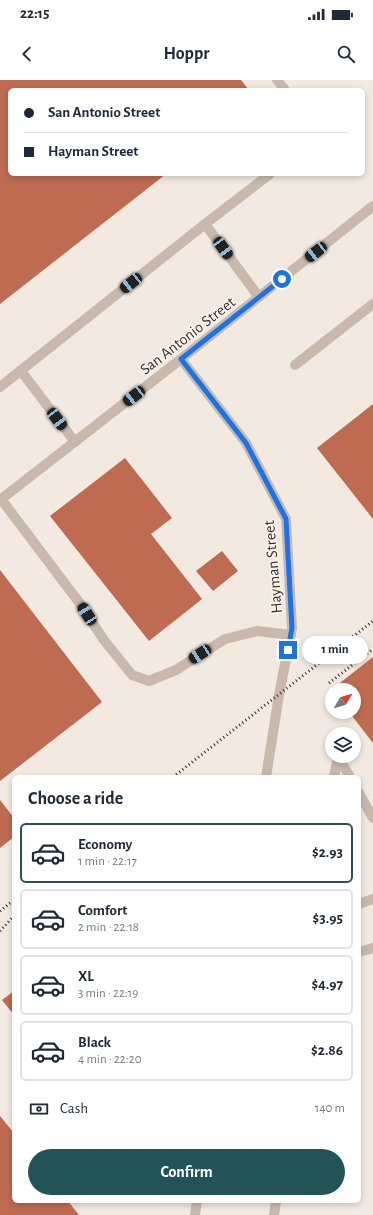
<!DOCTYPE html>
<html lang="en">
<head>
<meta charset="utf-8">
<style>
  body { margin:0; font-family:"Alegreya Sans",sans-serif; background:#f2f2f3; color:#1f2937; height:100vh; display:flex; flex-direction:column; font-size:15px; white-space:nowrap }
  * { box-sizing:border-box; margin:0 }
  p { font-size:13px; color:#747a83 }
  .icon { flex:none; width:22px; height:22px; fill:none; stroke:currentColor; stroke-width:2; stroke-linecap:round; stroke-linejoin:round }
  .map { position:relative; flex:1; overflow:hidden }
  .drawer { position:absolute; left:12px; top:695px; width:349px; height:428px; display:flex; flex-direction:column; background:#fff; border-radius:6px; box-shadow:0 2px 6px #0003 }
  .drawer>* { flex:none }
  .guide { position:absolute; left:8px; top:8px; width:357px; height:88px; border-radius:6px; box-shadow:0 2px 6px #0003; display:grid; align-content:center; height:88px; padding:0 16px; background:#fff }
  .needle { width:26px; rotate:52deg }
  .buttons { position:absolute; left:325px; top:603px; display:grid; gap:8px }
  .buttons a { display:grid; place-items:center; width:36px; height:36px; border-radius:50%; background:#fff; box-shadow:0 2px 6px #0003; font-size:20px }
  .end { position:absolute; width:18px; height:18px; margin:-9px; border:5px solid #1a73e8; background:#fff; box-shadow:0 0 0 2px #fff }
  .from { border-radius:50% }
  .bubble { position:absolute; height:28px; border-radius:14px; background:#fff; box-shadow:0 2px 6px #0003; font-size:13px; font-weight:600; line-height:28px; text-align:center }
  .car { position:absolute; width:12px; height:24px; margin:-12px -6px; border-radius:5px; box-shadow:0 0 3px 1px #0007; background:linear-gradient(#222 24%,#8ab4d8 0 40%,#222 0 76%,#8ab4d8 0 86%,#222 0) }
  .guide b { display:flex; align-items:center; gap:14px; height:38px; font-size:15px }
  .guide b+b { border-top:1px solid #e0e1e3 }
  .guide i { width:10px; height:10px; background:#1f2937 }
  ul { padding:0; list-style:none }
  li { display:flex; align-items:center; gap:12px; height:60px; margin:0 8px 6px; padding:0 8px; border:2px solid #e0e1e3; border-radius:6px }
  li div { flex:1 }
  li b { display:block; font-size:15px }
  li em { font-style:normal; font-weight:600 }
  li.selected { border-color:#225357 }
  li>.icon { width:36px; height:36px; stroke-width:1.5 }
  h2 { padding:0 16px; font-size:18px; line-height:48px }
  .pay { display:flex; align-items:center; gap:10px; height:44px; padding:0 16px; font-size:15px }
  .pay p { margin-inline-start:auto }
  .button { display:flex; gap:8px; margin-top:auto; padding:8px 16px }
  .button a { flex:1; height:46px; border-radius:24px; background:#225357; color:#fff; font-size:16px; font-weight:600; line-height:46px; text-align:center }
  .status { display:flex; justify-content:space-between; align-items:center; height:28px; padding:0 20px; background:#fff; direction:ltr }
  .status svg { height:11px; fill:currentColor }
  header { display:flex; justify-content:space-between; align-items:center; height:52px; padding:0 16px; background:#fff; font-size:18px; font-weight:600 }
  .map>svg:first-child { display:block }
  .building { fill:#be6b51 }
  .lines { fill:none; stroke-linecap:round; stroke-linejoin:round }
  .service { stroke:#c9b9ac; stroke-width:10 }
  .minor { stroke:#c9b9ac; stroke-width:10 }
  .rail { stroke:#382f2a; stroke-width:3; stroke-dasharray:1 3; stroke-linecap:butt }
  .route { stroke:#1a73e8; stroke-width:5 }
  .labels { text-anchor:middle; stroke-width:3; stroke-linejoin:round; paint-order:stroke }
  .street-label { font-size:16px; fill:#382f2a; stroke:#f9f3ec }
</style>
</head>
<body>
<div class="status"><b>22:15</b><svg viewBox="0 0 49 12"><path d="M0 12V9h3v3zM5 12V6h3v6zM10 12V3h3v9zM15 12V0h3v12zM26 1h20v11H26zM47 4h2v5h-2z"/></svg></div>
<header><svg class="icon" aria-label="back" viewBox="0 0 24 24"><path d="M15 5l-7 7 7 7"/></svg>Hoppr<svg class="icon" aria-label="search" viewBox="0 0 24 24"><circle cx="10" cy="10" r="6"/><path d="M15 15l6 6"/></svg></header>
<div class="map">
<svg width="373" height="1135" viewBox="0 0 373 1135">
  <rect width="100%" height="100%" fill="#f2e9e0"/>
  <path class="building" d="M0 0H241L249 10H10V94H166L0 224Z
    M373 324V439L317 368Z
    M125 378 172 438 151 454 202 519 149 561 50 436Z
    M222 471 238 491 213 511 196 491Z
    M0 490 102 622 0 701Z
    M373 577V663L349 632H354V610H331Z
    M0 720 14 738V757L0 768Z
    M14 911V935L2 920Z
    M0 1036 14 1053V1121H68L79 1135H0Z"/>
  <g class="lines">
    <path class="service" d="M277 0 285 10
      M259 217 205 144 270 94
      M295 285 373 224
      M21 291 75 362
      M0 307 205 144
      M1 419 78 521 104 560 132 595 149 601 176 590 225 559 257 551 291 555
      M334 697 338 677 350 697
      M359 713 373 738
      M359 824 373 819
      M359 872 373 868
      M274 1135 276 1121"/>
    <path class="minor" d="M181 279 246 363 286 439 292 548 279 615 266 697
      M0 420 181 279 373 126
      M195 1135 197 1121"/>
    <path class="rail" d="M329 603 373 569
      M173 697 373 541
      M0 831 14 820
      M0 851 14 836"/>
  </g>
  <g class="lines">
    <path class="route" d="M282 199 181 279 246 363 286 439 292 548 288 570"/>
  </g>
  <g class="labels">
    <g class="street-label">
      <text transform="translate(187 255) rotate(-38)" y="6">San Antonio Street</text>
      <text transform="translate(272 487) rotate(-95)" y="6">Hayman Street</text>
    </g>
  </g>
</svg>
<div class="buttons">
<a><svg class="needle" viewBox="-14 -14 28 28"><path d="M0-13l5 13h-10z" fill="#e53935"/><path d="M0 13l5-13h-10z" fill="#747a83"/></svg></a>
<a><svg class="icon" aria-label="layers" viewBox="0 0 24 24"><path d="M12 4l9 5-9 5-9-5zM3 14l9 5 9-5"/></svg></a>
</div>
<i class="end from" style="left:282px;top:199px"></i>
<i class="end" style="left:288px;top:570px"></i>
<div class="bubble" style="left:302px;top:556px;width:66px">1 min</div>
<i class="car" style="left:223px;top:168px;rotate:144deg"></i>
<i class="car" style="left:316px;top:172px;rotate:232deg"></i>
<i class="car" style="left:131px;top:203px;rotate:232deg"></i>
<i class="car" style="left:134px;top:316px;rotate:232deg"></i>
<i class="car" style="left:57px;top:339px;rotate:143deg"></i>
<i class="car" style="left:87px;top:534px;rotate:327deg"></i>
<i class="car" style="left:200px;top:574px;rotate:237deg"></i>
<div class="guide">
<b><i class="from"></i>San Antonio Street</b>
<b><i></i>Hayman Street</b>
</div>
<section class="drawer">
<h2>Choose a ride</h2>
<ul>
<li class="selected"><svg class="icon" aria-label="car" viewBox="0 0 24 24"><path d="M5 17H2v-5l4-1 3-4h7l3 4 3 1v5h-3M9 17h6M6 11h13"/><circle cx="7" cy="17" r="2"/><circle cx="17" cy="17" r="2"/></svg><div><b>Economy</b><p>1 min · 22:17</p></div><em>$2.93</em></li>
<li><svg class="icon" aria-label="car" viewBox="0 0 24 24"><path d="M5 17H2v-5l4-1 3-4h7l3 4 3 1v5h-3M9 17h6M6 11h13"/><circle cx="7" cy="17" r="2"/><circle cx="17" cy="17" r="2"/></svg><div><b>Comfort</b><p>2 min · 22:18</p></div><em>$3.95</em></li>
<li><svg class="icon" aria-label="car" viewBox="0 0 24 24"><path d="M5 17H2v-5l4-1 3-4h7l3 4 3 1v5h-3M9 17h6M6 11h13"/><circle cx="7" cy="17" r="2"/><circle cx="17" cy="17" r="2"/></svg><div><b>XL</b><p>3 min · 22:19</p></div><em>$4.97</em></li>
<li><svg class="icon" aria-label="car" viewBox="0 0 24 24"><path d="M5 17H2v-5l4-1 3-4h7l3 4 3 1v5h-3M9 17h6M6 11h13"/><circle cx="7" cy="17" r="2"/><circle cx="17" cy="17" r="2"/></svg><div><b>Black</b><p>4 min · 22:20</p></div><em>$2.86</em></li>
</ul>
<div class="pay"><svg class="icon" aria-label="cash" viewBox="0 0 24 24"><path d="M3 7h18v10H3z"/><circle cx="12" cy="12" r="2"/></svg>Cash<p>140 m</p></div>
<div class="button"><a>Confirm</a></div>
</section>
</div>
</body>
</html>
